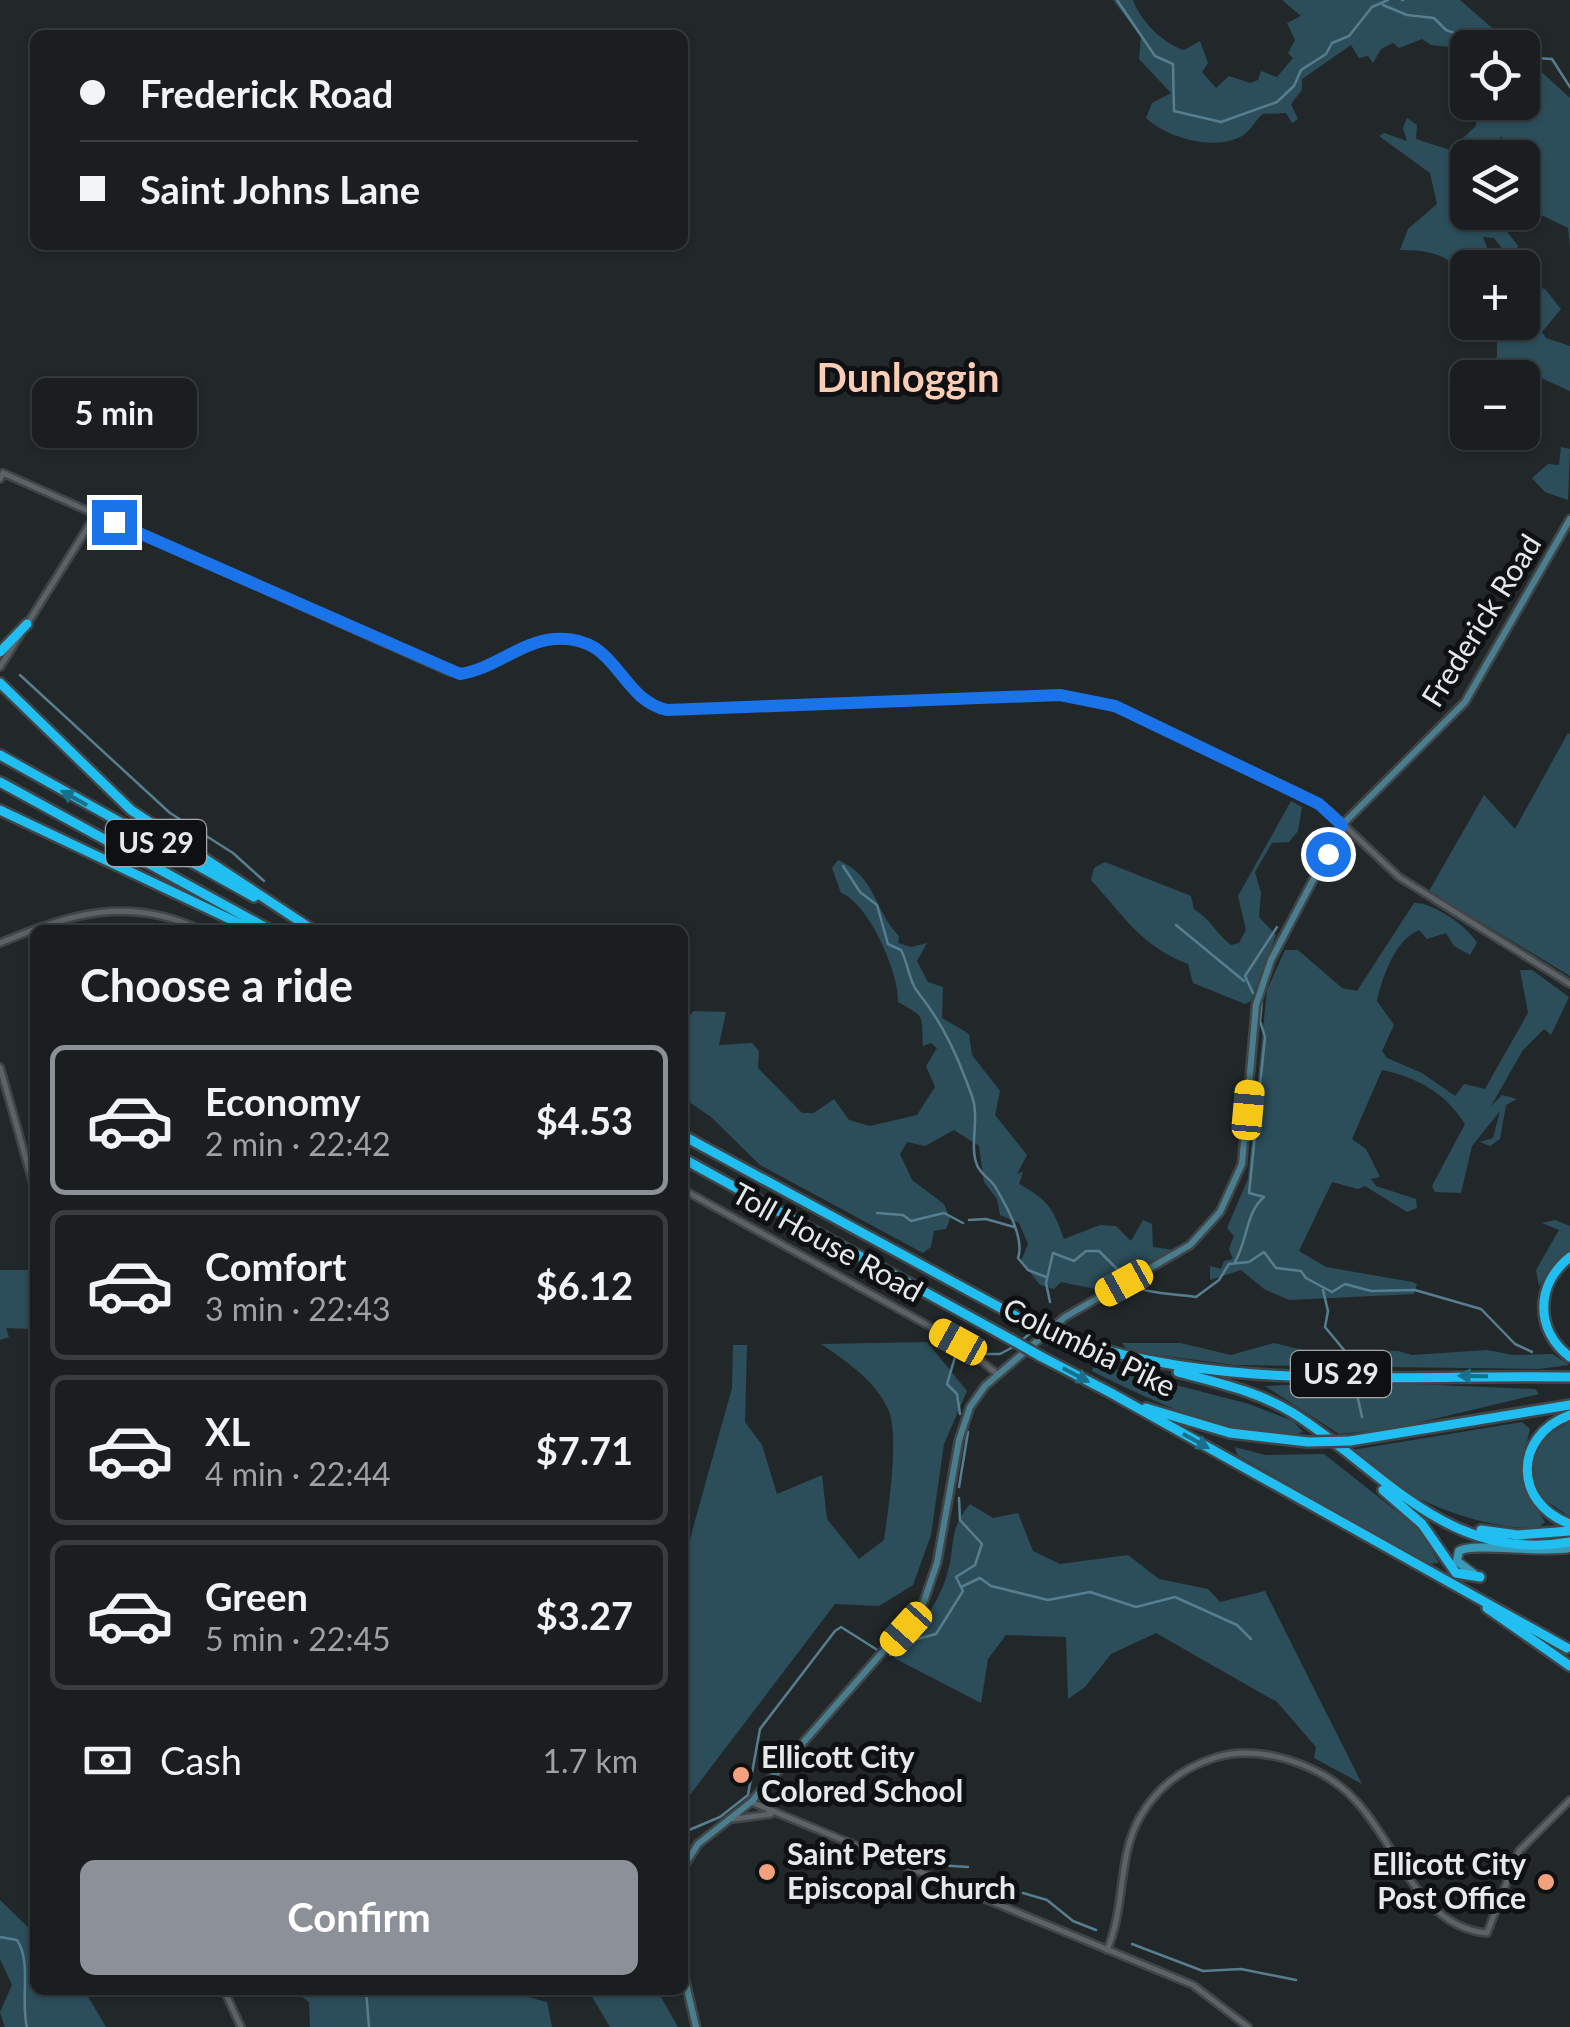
<!DOCTYPE html>
<html lang="en">
<head>
<meta charset="utf-8">
<style>
  body { margin:0; font-family:Lato,sans-serif; background:#272b2d; color:#f1f3f6; height:100vh; display:flex; flex-direction:column; font-size:38px; white-space:nowrap }
  * { box-sizing:border-box; margin:0 }
  p { font-size:32px; color:#9fa2a5 }
  .icon { flex:none; width:55px; height:55px; fill:none; stroke:currentColor; stroke-width:2; stroke-linecap:round; stroke-linejoin:round }
  .map { position:relative; flex:1; overflow:hidden }
  .side { position:absolute; left:30px; top:925px; width:658px; height:1070px; display:flex; flex-direction:column; background:#1a1e20; border-radius:15px; box-shadow:0 2px 8px #0004,0 0 0 2px #383c3e }
  .side>* { flex:none }
  .top-card { position:absolute; left:30px; top:30px; width:658px; height:220px; border-radius:15px; box-shadow:0 2px 8px #0004,0 0 0 2px #383c3e; display:grid; align-content:center; height:220px; padding:0 50px; background:#1a1e20 }
  .buttons { position:absolute; left:1450px; top:30px; display:grid; gap:20px }
  .buttons a { display:grid; place-items:center; width:90px; height:90px; border-radius:15px; background:#1a1e20; box-shadow:0 2px 8px #0004,0 0 0 2px #383c3e; font-size:50px }
  .end { position:absolute; width:45px; height:45px; margin:-22px; border:12px solid #1a73e8; background:#fff; box-shadow:0 0 0 5px #fff }
  .from { border-radius:50% }
  .bubble { position:absolute; height:70px; border-radius:15px; background:#1a1e20; box-shadow:0 2px 8px #0004,0 0 0 2px #383c3e; font-size:32px; font-weight:700; line-height:70px; text-align:center }
  .car { position:absolute; width:30px; height:60px; margin:-30px -15px; border-radius:12px; box-shadow:0 0 8px 2px #0007; background:linear-gradient(#f5c518 24%,#345 0 40%,#f5c518 0 76%,#345 0 86%,#f5c518 0) }
  .top-card b { display:flex; align-items:center; gap:35px; height:95px; font-size:38px }
  .top-card b+b { border-top:2px solid #383c3e }
  .top-card i { width:25px; height:25px; background:#f1f3f6 }
  ul { padding:0; list-style:none }
  li { display:flex; align-items:center; gap:30px; height:150px; margin:0 20px 15px; padding:0 30px; border:5px solid #383c3e; border-radius:15px }
  li div { flex:1 }
  li b { display:block; font-size:38px }
  li em { font-style:normal; font-weight:700 }
  li.on { border-color:#8c9099 }
  li>.icon { width:90px; height:90px; stroke-width:1.5 }
  h2 { padding:0 50px; font-size:45px; line-height:120px }
  .pay { display:flex; align-items:center; gap:25px; height:110px; padding:0 50px; font-size:38px }
  .pay p { margin-inline-start:auto }
  .cta { display:flex; gap:20px; margin-top:auto; padding:20px 50px }
  .cta a { flex:1; height:115px; border-radius:15px; background:#8c9099; color:#fff; font-size:40px; font-weight:700; line-height:115px; text-align:center }
  .map>svg:first-child { display:block }
  .green { fill:#2c4e5b }
  .lines { fill:none; stroke-linecap:round; stroke-linejoin:round }
  .stream { stroke:#567e8f; stroke-width:2.5 }
  .tertiary-casing { stroke:#404547; stroke-width:10 }
  .secondary-casing { stroke:#404547; stroke-width:11 }
  .primary-casing { stroke:#404547; stroke-width:12 }
  .motorway-casing { stroke:#404547; stroke-width:14 }
  .tertiary { stroke:#5c6265; stroke-width:5 }
  .secondary { stroke:#4a7e8f; stroke-width:6 }
  .primary { stroke:#399ab9; stroke-width:8 }
  .motorway { stroke:#21bff1; stroke-width:9 }
  .motorway-bridge-casing { stroke:#404547; stroke-width:14; stroke-linecap:butt }
  .motorway-bridge { stroke:#21bff1; stroke-width:9 }
  .oneway { fill:#18708c }
  .route { stroke:#1a73e8; stroke-width:12 }
  .poi-dot { fill:#f1a17b; stroke:#0e1011; stroke-width:4 }
  .labels { text-anchor:middle; stroke-width:10; stroke-linejoin:round; paint-order:stroke }
  .shield { fill:#0e1011; stroke:#a4a8a9; stroke-width:2.5 }
  .shield-label { font-size:28px; font-weight:bold; fill:#e5e9ea }
  .street-label { font-size:30px; fill:#e5e9ea; stroke:#0e1011 }
  .poi-label { font-size:30px; font-weight:bold; fill:#e5e9ea; stroke:#0e1011; text-anchor:start }
  .district-label { font-size:40px; font-weight:bold; fill:#fbcdb7; stroke:#0e1011 }
</style>
</head>
<body>
<div class="map">
<svg width="1570" height="2027" viewBox="0 0 1570 2027">
  <rect width="100%" height="100%" fill="#22282a"/>
  <path class="green" d="M1113 0H1133C1140 20 1163 44 1184 50L1200 41 1208 63 1202 72 1216 88 1229 76 1250 83 1258 80 1261 71 1277 77 1293 58 1288 53 1295 40 1287 23 1301 16 1282 0H1460L1514 47 1468 48 1467 66 1451 47 1431 45 1422 39 1399 48 1393 43 1381 49 1373 63 1368 56 1359 58 1351 45 1302 79V90L1291 104 1298 119 1292 123 1286 113 1263 114C1254 121 1251 132 1240 137 1212 151 1166 137 1146 118L1152 103 1171 93 1139 59 1141 37Z
    M1523 55 1570 98V247L1568 228 1523 206V175L1531 166 1513 141 1500 137 1498 157 1468 158 1467 210 1452 206 1450 213C1460 244 1479 223 1502 225L1518 246 1516 251 1505 252 1494 238 1483 237 1491 258 1485 267 1468 268 1467 282C1453 253 1426 250 1400 250L1408 229 1437 204 1430 173 1379 136 1384 133 1407 141 1403 128 1407 118 1417 125 1416 139 1450 150 1449 157 1454 158 1463 138 1476 126 1477 113 1502 103 1522 102Z
    M1523 283 1545 289 1561 309 1542 332 1546 338 1570 346V391L1541 378 1489 377 1497 356V332L1492 336 1486 331 1491 323 1509 328 1522 322 1523 311 1533 309 1534 300 1523 301Z
    M1561 447 1570 449 1568 500 1545 492 1532 478 1548 464 1559 465Z
    M1568 733 1570 734V976L1429 891 1484 795 1515 829Z
    M1291 801 1302 807 1298 831 1289 842 1272 843 1255 872 1261 893 1259 917 1276 935 1251 1001 1245 1004 1193 983 1188 964C1141 946 1124 916 1091 880L1094 868 1105 862 1191 896 1194 909C1210 919 1216 933 1231 945L1239 943 1246 930 1238 896Z
    M838 860C877 877 874 911 899 936L898 943 911 947 927 943 917 961 928 982 943 987 942 1018 969 1034 972 1055 1000 1091 995 1115 1027 1155 1017 1174 1023 1172 1019 1184C1048 1200 1053 1208 1064 1239L1100 1225 1116 1226 1131 1241 1143 1220 1152 1224 1153 1247 1182 1251 1101 1296 1095 1289 1061 1282 1054 1289 1040 1285 1021 1261 1028 1244 1019 1223 1000 1215 997 1199 984 1182 979 1146 954 1130 925 1146 907 1142 900 1154 912 1180 944 1204 950 1219 946 1229 934 1231 931 1247 923 1253 760 1165 711 1117 683 1098 682 1076 689 1072 684 1021 694 1011 726 1012 719 1045 752 1043 759 1051 758 1068 802 1113H814L834 1099 849 1120 870 1126 917 1115 935 1087 926 1066 937 1048 931 1043 923 1046C921 1013 926 1018 898 1002 900 975 869 903 841 893L832 868Z
    M1414 903C1432 902 1468 926 1477 943L1470 955 1454 946 1446 933 1427 939 1419 930C1395 940 1382 977 1377 1001L1394 1025 1382 1051 1387 1058 1422 1073 1455 1096 1464 1084 1485 1089 1528 1013 1520 970H1532L1569 997 1551 1035 1544 1029 1523 1050 1491 1106 1502 1095 1517 1099 1506 1105 1500 1139 1490 1146 1480 1142 1493 1138 1500 1111 1472 1146 1461 1193 1435 1192 1432 1186 1465 1124C1445 1093 1419 1078 1382 1070L1352 1139 1366 1149 1380 1177 1371 1179 1376 1186 1416 1199 1417 1208 1407 1212 1365 1186 1358 1189 1332 1182 1299 1251 1326 1267 1412 1282 1417 1284 1414 1294 1289 1300 1264 1289 1241 1270 1210 1280V1266L1221 1269 1224 1261 1233 1259 1229 1249 1234 1236 1227 1228 1248 1179 1267 990 1285 950H1298L1342 988 1357 991Z
    M1555 1220 1570 1226V1252L1551 1267 1539 1286 1536 1270 1559 1230 1542 1223Z
    M0 1270H35V1329L6 1328 9 1337 0 1340Z
    M927 1342 967 1391 944 1444 931 1535 913 1585 879 1606 835 1604 683 1804V1564L732 1388 733 1345H747L745 1422 762 1445 777 1494 822 1475 827 1519 859 1559 884 1540C888 1511 900 1434 888 1409 875 1380 846 1361 821 1344Z
    M1122 1343H1180L1231 1355 1274 1343 1324 1355 1357 1351H1398L1412 1355 1487 1350 1513 1355 1553 1354 1569 1365 1539 1369 1234 1365 1128 1351Z
    M1095 1364 1249 1404 1293 1421 1303 1432C1255 1451 1137 1394 1092 1371Z
    M1365 1382 1535 1389 1539 1394 1392 1429 1339 1434 1265 1386Z
    M1522 1422 1530 1429C1517 1484 1516 1476 1545 1522L1538 1528C1479 1530 1390 1495 1352 1450Z
    M1570 1422V1517L1539 1496 1530 1466 1543 1438Z
    M1235 1447 1265 1455 1324 1454 1419 1529 1439 1563 1427 1564 1237 1455Z
    M970 1504 993 1518 1018 1513 1033 1551 1060 1564 1128 1555 1159 1579 1208 1589 1220 1602 1265 1591 1362 1784 1314 1758 1316 1747 1277 1702 1156 1633 1111 1654 1085 1687 1068 1699 1066 1637 1006 1635 988 1659 981 1703 894 1658C914 1632 936 1609 946 1578 957 1546 946 1533 970 1504Z
    M0 1900 35 1934V1990H84L106 2027H5L0 2012 12 1985 0 1959Z
    M293 1990H501L547 2002 552 2027H310L309 2002Z
    M588 1990H657L678 2027H610Z"/>
  <g class="lines">
    <path class="stream" d="M1117 0 1155 56 1173 64 1174 111 1221 122 1277 102 1294 86 1301 70 1326 54 1332 43 1349 36 1372 7 1388 0
      M1402 0H1403
      M1383 5 1407 15 1434 18 1446 30 1495 48
      M1522 57 1552 59 1570 87
      M20 675 170 813 233 853 264 881
      M843 866 860 892 877 905 888 944 901 950C908 963 909 981 917 991 944 1025 957 1055 972 1096 980 1118 969 1145 977 1165 980 1174 991 1179 996 1188 1007 1207 1025 1239 1018 1258L1028 1270 1046 1277
      M1176 925 1244 981
      M1253 993 1245 976 1277 927
      M877 1213 903 1215 911 1221 944 1213 963 1223
      M969 1220 986 1219 1014 1227
      M1235 1262C1248 1239 1246 1212 1264 1197L1249 1193 1265 1037 1260 1021 1262 999
      M1130 1284C1144 1294 1177 1294 1196 1297L1219 1280 1229 1264 1249 1262 1264 1252 1276 1268 1301 1271 1306 1278 1332 1292 1345 1284 1371 1291 1415 1290 1481 1309 1515 1344 1532 1352
      M1323 1290 1328 1311 1325 1327 1349 1356
      M1050 1302 1046 1283 1053 1253 1074 1261 1086 1251H1099L1125 1277
      M1021 1341 1034 1330
      M983 1354H1000L1015 1346
      M1357 1394 1362 1417
      M960 1414 957 1394 947 1384 955 1357 964 1353
      M959 1487 968 1432
      M963 1586 980 1578 991 1586 1048 1600 1090 1592 1136 1607 1175 1597 1237 1625 1251 1639
      M890 1655 910 1641 936 1634 963 1591 956 1577 975 1565 982 1544 960 1520 959 1498
      M682 1833 720 1817 748 1795 760 1729 835 1631 841 1627 879 1651
      M922 1864 968 1867
      M1023 1893 1047 1900 1073 1921 1096 1930
      M0 1937 17 1940C32 1962 20 2001 27 2027
      M1132 1944 1203 1971 1241 1969 1296 1980
      M366 1990 369 2027"/>
    <g class="tertiary-casing">
      <path id="tertiary" d="M0 479 3 473 450 672C493 679 524 634 568 640 621 646 622 700 667 710L1060 695 1115 707 1299 793 1330 812 1399 877 1570 984
        M26 626 96 514
        M0 667 20 635
        M0 943C70 914 128 895 201 930
        M0 1067 35 1191
        M682 1189 958 1342 996 1373
        M751 1802 1193 1985 1248 2027
        M733 1819 771 1814 763 1800 767 1786
        M1107 1950C1126 1907 1117 1857 1140 1817 1157 1787 1184 1767 1217 1757 1241 1750 1268 1753 1292 1761 1316 1769 1339 1782 1356 1801 1397 1844 1418 1927 1487 1933L1519 1851 1570 1800
        M224 1990 241 2027"/>
    </g>
    <g class="secondary-casing">
      <path id="secondary" d="M682 1869 698 1844 751 1802 922 1607 937 1563 959 1440 970 1407 985 1386 1065 1317 1190 1245 1220 1212 1242 1164 1256 1005 1271 960 1342 825 1465 702 1570 519
        M682 1967 696 2027"/>
    </g>
    <g class="primary-casing">
      <path id="primary" d="M1474 1574 1457 1561 1459 1551C1473 1542 1544 1554 1570 1548"/>
    </g>
    <g class="motorway-casing">
      <path id="motorway" d="M0 652 27 624
        M0 683 131 810 313 930
        M0 755 254 897
        M0 782 270 930
        M0 810 253 930
        M682 1135 1032 1325
        M682 1158 1012 1340
        M1570 1257C1535 1285 1535 1330 1570 1357
        M1062 1337C1220 1393 1405 1374 1570 1377
        M1040 1356 1113 1394
        M1178 1372C1218 1383 1257 1391 1293 1413 1382 1469 1448 1564 1570 1542
        M1111 1393 1567 1648
        M1146 1408 1230 1433 1308 1442
        M1570 1415C1513 1436 1513 1503 1570 1524
        M1350 1441 1570 1405
        M1383 1490 1422 1524 1456 1573 1480 1577
        M1481 1530 1518 1535 1570 1531
        M1487 1608 1570 1666"/>
    </g>
    <use href="#tertiary" class="tertiary"/>
    <use href="#secondary" class="secondary"/>
    <use href="#primary" class="primary"/>
    <use href="#motorway" class="motorway"/>
    <g class="motorway-bridge-casing">
      <path id="motorway-bridge" d="M1032 1325 1062 1337
        M1012 1340 1040 1356
        M1308 1442 1350 1441"/>
    </g>
    <use href="#motorway-bridge" class="motorway-bridge"/>
  </g>
  <defs><path id="oneway-solid" d="M-6-.8H1V-3.2L6.5 0L1 3.2V.8H-6Z" transform="scale(2.5)"/></defs>
  <g class="oneway">
    <use href="#oneway-solid" transform="translate(74 798) rotate(-151)"/>
    <use href="#oneway-solid" transform="translate(1076 1375) rotate(28)"/>
    <use href="#oneway-solid" transform="translate(1473 1376) rotate(-179)"/>
    <use href="#oneway-solid" transform="translate(1196 1441) rotate(29)"/>
  </g>
  <g class="lines">
    <path class="route" d="M114 522 460 674C494 669 520 642 554 639 618 633 618 699 667 710L1060 695 1115 706 1319 804 1342 825 1328 854"/>
  </g>
  <g class="poi-dot">
    <circle cx="741" cy="1775" r="10"/>
    <circle cx="767" cy="1872" r="10"/>
    <circle cx="1546" cy="1882" r="10"/>
  </g>
  <g class="labels">
    <g class="shield">
      <rect x="106" y="820" width="100" height="46" rx="8"/>
      <rect x="1291" y="1351" width="100" height="46" rx="8"/>
    </g>
    <g class="shield-label">
      <text x="156" y="853">US 29</text>
      <text x="1341" y="1384">US 29</text>
    </g>
    <g class="street-label">
      <text transform="translate(1482 621) rotate(-58)" y="10">Frederick Road</text>
      <text transform="translate(827 1243) rotate(29)" y="10">Toll House Road</text>
      <text transform="translate(1089 1348) rotate(26)" y="10">Columbia Pike</text>
    </g>
    <g class="poi-label">
      <text x="761" y="1768">Ellicott City<tspan x="761" dy="34">Colored School</tspan></text>
      <text x="787" y="1865">Saint Peters<tspan x="787" dy="34">Episcopal Church</tspan></text>
      <text x="1526" y="1875" text-anchor="end">Ellicott City<tspan x="1526" dy="34">Post Office</tspan></text>
    </g>
    <g class="district-label">
      <text x="908" y="392">Dunloggin</text>
    </g>
  </g>
</svg>
<div class="buttons">
<a><svg class="icon" aria-label="locate" viewBox="0 0 24 24"><circle cx="12" cy="12" r="6"/><path d="M12 2v4M12 18v4M2 12h4M18 12h4"/></svg></a>
<a><svg class="icon" aria-label="layers" viewBox="0 0 24 24"><path d="M12 4l9 5-9 5-9-5zM3 14l9 5 9-5"/></svg></a>
<a>+</a>
<a>−</a>
</div>
<i class="end from" style="left:1328px;top:854px"></i>
<i class="end" style="left:114px;top:522px"></i>
<div class="bubble" style="left:32px;top:378px;width:165px">5 min</div>
<i class="car" style="left:1248px;top:1110px;rotate:5deg"></i>
<i class="car" style="left:1124px;top:1283px;rotate:241deg"></i>
<i class="car" style="left:958px;top:1342px;rotate:299deg"></i>
<i class="car" style="left:906px;top:1629px;rotate:222deg"></i>
<div class="top-card">
<b><i class="from"></i>Frederick Road</b>
<b><i></i>Saint Johns Lane</b>
</div>
<section class="side">
<h2>Choose a ride</h2>
<ul>
<li class="on"><svg class="icon" aria-label="car" viewBox="0 0 24 24"><path d="M5 17H2v-5l4-1 3-4h7l3 4 3 1v5h-3M9 17h6M6 11h13"/><circle cx="7" cy="17" r="2"/><circle cx="17" cy="17" r="2"/></svg><div><b>Economy</b><p>2 min · 22:42</p></div><em>$4.53</em></li>
<li><svg class="icon" aria-label="car" viewBox="0 0 24 24"><path d="M5 17H2v-5l4-1 3-4h7l3 4 3 1v5h-3M9 17h6M6 11h13"/><circle cx="7" cy="17" r="2"/><circle cx="17" cy="17" r="2"/></svg><div><b>Comfort</b><p>3 min · 22:43</p></div><em>$6.12</em></li>
<li><svg class="icon" aria-label="car" viewBox="0 0 24 24"><path d="M5 17H2v-5l4-1 3-4h7l3 4 3 1v5h-3M9 17h6M6 11h13"/><circle cx="7" cy="17" r="2"/><circle cx="17" cy="17" r="2"/></svg><div><b>XL</b><p>4 min · 22:44</p></div><em>$7.71</em></li>
<li><svg class="icon" aria-label="car" viewBox="0 0 24 24"><path d="M5 17H2v-5l4-1 3-4h7l3 4 3 1v5h-3M9 17h6M6 11h13"/><circle cx="7" cy="17" r="2"/><circle cx="17" cy="17" r="2"/></svg><div><b>Green</b><p>5 min · 22:45</p></div><em>$3.27</em></li>
</ul>
<div class="pay"><svg class="icon" aria-label="cash" viewBox="0 0 24 24"><path d="M3 7h18v10H3z"/><circle cx="12" cy="12" r="2"/></svg>Cash<p>1.7 km</p></div>
<div class="cta"><a>Confirm</a></div>
</section>
</div>
</body>
</html>
